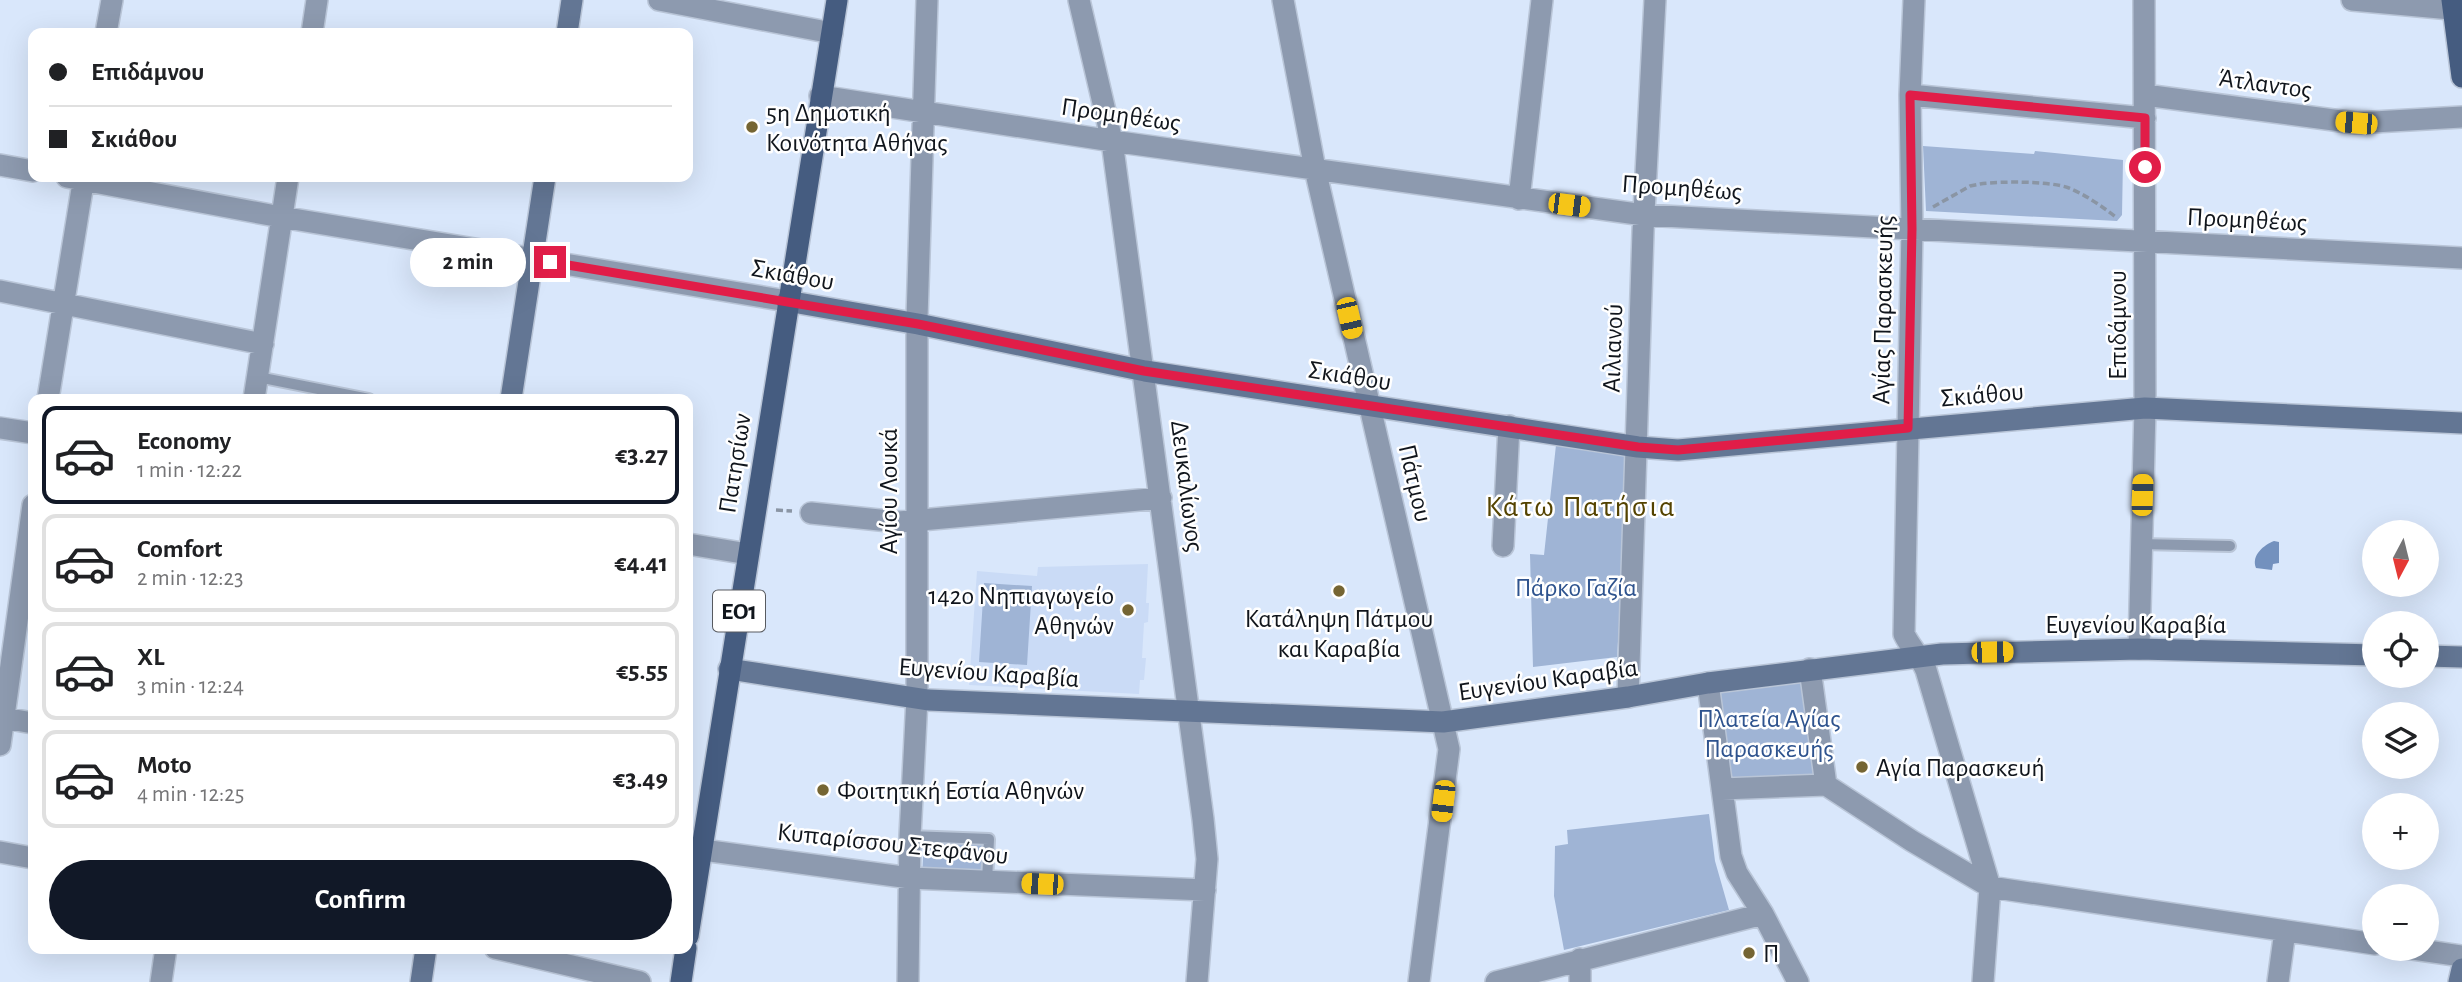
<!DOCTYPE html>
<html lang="en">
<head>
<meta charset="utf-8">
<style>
  body { margin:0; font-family:"Alegreya Sans",sans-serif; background:#f6f6f6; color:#202124; height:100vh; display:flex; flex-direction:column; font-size:26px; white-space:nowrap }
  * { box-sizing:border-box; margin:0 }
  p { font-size:23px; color:#757577 }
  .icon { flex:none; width:38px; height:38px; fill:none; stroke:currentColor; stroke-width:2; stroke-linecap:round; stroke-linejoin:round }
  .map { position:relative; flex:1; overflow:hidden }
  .details { position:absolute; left:28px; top:394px; width:665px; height:560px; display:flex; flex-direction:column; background:#fff; border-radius:14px; box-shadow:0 7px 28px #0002 }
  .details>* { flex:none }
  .hud { position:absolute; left:28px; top:28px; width:665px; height:154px; border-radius:14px; box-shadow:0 7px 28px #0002; display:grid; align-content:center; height:154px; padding:0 21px; background:#fff }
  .needle { width:46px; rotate:187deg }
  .tools { position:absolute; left:2362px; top:520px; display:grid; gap:14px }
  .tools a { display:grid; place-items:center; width:77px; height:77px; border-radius:50%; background:#fff; box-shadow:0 7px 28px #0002; font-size:35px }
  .end { position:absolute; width:32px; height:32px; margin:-16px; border:9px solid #e11d48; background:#fff; box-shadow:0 0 0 4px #fff }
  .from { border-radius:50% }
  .bubble { position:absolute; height:49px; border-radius:24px; background:#fff; box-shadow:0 7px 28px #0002; font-size:23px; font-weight:700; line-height:49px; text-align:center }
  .car { position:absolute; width:21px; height:42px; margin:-21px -10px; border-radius:9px; box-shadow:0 0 5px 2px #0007; background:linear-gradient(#f5c518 24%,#345 0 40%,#f5c518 0 76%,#345 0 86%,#f5c518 0) }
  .hud b { display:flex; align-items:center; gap:24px; height:66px; font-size:26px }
  .hud b+b { border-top:2px solid #e0e0e0 }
  .hud i { width:18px; height:18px; background:#202124 }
  ul { padding:12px 0 0; list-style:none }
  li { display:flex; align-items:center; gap:21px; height:98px; margin:0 14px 10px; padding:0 7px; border:4px solid #e0e0e0; border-radius:14px }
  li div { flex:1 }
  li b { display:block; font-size:26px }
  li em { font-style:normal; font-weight:700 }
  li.selected { border-color:#111827 }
  li>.icon { width:63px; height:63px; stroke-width:1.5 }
  .button { display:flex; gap:14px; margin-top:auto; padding:14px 21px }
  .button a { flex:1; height:80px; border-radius:42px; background:#111827; color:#fff; font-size:28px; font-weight:700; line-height:80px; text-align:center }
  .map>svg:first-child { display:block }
  .built { fill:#cadbf6 }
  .green { fill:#9fb4d5 }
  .water { fill:#7391be }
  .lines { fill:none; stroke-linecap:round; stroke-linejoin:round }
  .lane-casing { stroke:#b9c5d7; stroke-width:14 }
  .street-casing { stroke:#b9c5d7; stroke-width:24 }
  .secondary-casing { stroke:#b9c5d7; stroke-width:24 }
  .primary-casing { stroke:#b9c5d7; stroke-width:24 }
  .path { stroke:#8a95a4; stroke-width:3.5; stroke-dasharray:7 3.5; stroke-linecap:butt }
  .lane { stroke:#8d9aaf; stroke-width:10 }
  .street { stroke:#8d9aaf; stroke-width:21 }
  .secondary { stroke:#637694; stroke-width:21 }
  .primary { stroke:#455c80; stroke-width:21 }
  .route { stroke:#e11d48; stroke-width:9 }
  .poi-dot { fill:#756533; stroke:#fff; stroke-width:2.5 }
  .labels { text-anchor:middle; stroke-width:5; stroke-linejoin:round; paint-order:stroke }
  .shield { fill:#fff; stroke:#585b60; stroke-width:2 }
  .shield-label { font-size:24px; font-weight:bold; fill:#10151c }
  .street-label { font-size:26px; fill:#10151c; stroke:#fff }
  .poi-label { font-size:26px; fill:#10151c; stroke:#fff; text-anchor:start }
  .park-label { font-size:26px; fill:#2e538e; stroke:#fff }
  .quarter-label { font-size:30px; letter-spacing:2px; fill:#544300; stroke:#fff }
</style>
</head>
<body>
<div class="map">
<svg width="2462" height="982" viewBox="0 0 2462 982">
  <rect width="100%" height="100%" fill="#d9e7fb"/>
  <path class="built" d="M1148 564 1146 603H1149L1148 622 1144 623 1142 658H1146L1144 680H1140L1139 694 969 685 977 571 1037 576 1038 567Z"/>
  <path class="green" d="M1923 146 2034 154 2035 151 2123 160 2122 215 2117 221 1926 211Z
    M1556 445 1630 457 1617 657 1533 667 1530 554 1544 555Z
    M984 583 1032 586 1027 665 979 662Z
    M1808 679 1820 779 1729 783 1718 688Z
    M1709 814 1715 861 1729 910 1564 950 1554 896 1555 846 1568 844 1567 830Z
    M924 838 984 841 983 879 922 877Z"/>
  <path class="water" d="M2274 541 2279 542V563L2273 564 2272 570 2256 568C2251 555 2264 545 2274 541Z"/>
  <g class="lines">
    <g class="lane-casing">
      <path id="lane" d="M258 377 369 399
        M2140 544 2230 546
        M910 836 989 839 987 882"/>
    </g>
    <g class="street-casing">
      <path id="street" d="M659 0 832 33
        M1079 0 1112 141 1203 819 1207 859 1197 982
        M1283 0 1315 169 1449 749 1419 982
        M1914 0 1910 95 1912 229 1904 634C1910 647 1920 656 1926 670L1990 887 1983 982
        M2352 0 2462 10
        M106 33 112 0
        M312 33 317 0
        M1910 95 2145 118
        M2145 95 2356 123 2462 117
        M820 96 1112 141 1644 215 2462 258
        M0 165 33 171
        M67 177 281 217 787 301
        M1519 199 1542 0
        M0 291 263 344
        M48 399 84 177
        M254 399 288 177
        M0 428 33 433
        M811 513 899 522 1161 498
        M688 544 748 554
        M1503 546 1509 426
        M2139 649 2145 408 2144 0
        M1810 669 1826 785
        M1708 683 1731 856 1737 873 1763 914 1798 982
        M1628 697 1643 232 1655 0
        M4 718 33 723
        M0 745 33 505
        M1826 785 1912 841 1990 887 2375 944
        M1722 789 1826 785
        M688 848 910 878 1205 890
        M0 852 33 858
        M495 948 640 982
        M2406 948 2462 956
        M161 982 166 948
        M908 982 910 836 917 698V318L927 0
        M1496 982 1763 914
        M1580 982V959
        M2278 982 2285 931"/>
    </g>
    <g class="secondary-casing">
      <path id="secondary" d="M567 33 572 0
        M787 301 918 324 1145 371 1638 447 1678 450 2145 408 2462 423
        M511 399 545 177
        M2427 656 2462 657
        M729 669 928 700 1443 722 1628 697 1708 683 1942 654 2139 649 2375 655
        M421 982 426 948
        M2459 982 2462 969"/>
    </g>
    <g class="primary-casing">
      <path id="primary" d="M2452 0 2462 77
        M688 936 837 0
        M681 982 686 948"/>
    </g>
    <path class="path" d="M1933 207 1970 186 1980 184C2000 181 2051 181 2069 188 2086 195 2103 207 2117 218
      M776 510 792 511"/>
    <use href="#lane" class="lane"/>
    <use href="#street" class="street"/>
    <use href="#secondary" class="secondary"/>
    <use href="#primary" class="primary"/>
  </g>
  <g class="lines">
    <path class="route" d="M550 262 918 324 1144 371 1638 447 1678 450 1908 428 1912 229 1910 95 2145 118V167"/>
  </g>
  <g class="poi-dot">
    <circle cx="752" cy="127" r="7"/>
    <circle cx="1339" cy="591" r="7"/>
    <circle cx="1128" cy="610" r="7"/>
    <circle cx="1862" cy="767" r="7"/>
    <circle cx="823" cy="790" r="7"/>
    <circle cx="1749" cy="953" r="7"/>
  </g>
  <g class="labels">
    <rect class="shield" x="713" y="590.5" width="52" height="41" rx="5"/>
    <g class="shield-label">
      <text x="739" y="619">ΕΟ1</text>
    </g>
    <g class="street-label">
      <text transform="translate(2265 83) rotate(8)" y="9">Άτλαντος</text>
      <text transform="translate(1121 114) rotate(8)" y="9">Προμηθέως</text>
      <text transform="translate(1682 187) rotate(4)" y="9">Προμηθέως</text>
      <text transform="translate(2247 219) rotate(3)" y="9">Προμηθέως</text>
      <text transform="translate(793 274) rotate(10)" y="9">Σκιάθου</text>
      <text transform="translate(1882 310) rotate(-89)" y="9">Αγίας Παρασκευής</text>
      <text transform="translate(2117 325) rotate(-90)" y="9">Επιδάμνου</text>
      <text transform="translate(1612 348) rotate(-88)" y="9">Αιλιανού</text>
      <text transform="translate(1350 375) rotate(9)" y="9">Σκιάθου</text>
      <text transform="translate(1982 394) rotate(-5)" y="9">Σκιάθου</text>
      <text transform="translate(734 463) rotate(-81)" y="9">Πατησίων</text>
      <text transform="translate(1416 483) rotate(77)" y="9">Πάτμου</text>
      <text transform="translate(1188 486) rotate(83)" y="9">Δευκαλίωνος</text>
      <text transform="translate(888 491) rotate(-90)" y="9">Αγίου Λουκά</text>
      <text x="2136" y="633">Ευγενίου Καραβία</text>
      <text transform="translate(989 672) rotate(4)" y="9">Ευγενίου Καραβία</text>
      <text transform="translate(1548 679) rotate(-8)" y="9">Ευγενίου Καραβία</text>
      <text transform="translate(893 843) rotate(6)" y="9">Κυπαρίσσου Στεφάνου</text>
    </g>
    <g class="poi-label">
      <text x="766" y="121">5η Δημοτική<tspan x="766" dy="30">Κοινότητα Αθήνας</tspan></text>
      <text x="1114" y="604" text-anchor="end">142ο Νηπιαγωγείο<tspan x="1114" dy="30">Αθηνών</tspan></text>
      <text x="1339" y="627" text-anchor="middle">Κατάληψη Πάτμου<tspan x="1339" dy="30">και Καραβία</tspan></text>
      <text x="1876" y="776">Αγία Παρασκευή</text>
      <text x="837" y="799">Φοιτητική Εστία Αθηνών</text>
      <text x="1763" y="962">Π</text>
    </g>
    <g class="park-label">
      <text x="1576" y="596">Πάρκο Γαζία</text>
      <text x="1769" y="727">Πλατεία Αγίας<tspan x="1769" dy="30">Παρασκευής</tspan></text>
    </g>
    <g class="quarter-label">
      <text x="1581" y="516">Κάτω Πατήσια</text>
    </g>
  </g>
</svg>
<div class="tools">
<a><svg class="needle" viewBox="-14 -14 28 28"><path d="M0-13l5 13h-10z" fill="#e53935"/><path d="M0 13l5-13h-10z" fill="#757577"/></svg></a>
<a><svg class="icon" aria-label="locate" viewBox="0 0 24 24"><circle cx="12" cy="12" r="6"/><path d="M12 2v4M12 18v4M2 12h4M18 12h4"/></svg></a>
<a><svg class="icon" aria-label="layers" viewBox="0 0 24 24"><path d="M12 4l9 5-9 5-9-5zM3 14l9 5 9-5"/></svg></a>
<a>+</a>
<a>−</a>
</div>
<i class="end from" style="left:2145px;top:167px"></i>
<i class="end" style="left:550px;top:262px"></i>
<div class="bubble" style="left:410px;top:238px;width:116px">2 min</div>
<i class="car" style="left:2356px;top:123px;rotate:275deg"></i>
<i class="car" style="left:1569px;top:205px;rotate:97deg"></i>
<i class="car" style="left:1349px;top:318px;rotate:167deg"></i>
<i class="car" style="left:2142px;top:495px;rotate:2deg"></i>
<i class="car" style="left:1992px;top:652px;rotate:89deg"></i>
<i class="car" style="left:1443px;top:801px;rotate:187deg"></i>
<i class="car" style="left:1042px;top:884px;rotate:272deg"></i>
<div class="hud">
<b><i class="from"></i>Επιδάμνου</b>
<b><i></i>Σκιάθου</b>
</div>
<section class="details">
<ul>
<li class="selected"><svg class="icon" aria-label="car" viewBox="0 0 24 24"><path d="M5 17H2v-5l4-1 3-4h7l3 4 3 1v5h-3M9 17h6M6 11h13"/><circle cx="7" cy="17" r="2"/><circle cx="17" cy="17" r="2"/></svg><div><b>Economy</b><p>1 min · 12:22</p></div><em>€3.27</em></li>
<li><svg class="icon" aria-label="car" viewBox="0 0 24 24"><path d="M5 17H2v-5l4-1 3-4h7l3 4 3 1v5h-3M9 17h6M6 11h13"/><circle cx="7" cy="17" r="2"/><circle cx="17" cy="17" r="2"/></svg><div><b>Comfort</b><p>2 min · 12:23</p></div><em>€4.41</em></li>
<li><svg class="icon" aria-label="car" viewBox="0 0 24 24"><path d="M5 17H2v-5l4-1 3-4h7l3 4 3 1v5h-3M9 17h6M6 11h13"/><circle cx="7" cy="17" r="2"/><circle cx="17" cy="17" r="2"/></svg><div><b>XL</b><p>3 min · 12:24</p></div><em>€5.55</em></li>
<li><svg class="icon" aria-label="car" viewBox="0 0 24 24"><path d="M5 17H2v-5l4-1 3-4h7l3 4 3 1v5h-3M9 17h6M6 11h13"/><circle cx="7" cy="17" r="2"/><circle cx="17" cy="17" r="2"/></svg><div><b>Moto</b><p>4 min · 12:25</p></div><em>€3.49</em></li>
</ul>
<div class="button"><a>Confirm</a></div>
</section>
</div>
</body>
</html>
